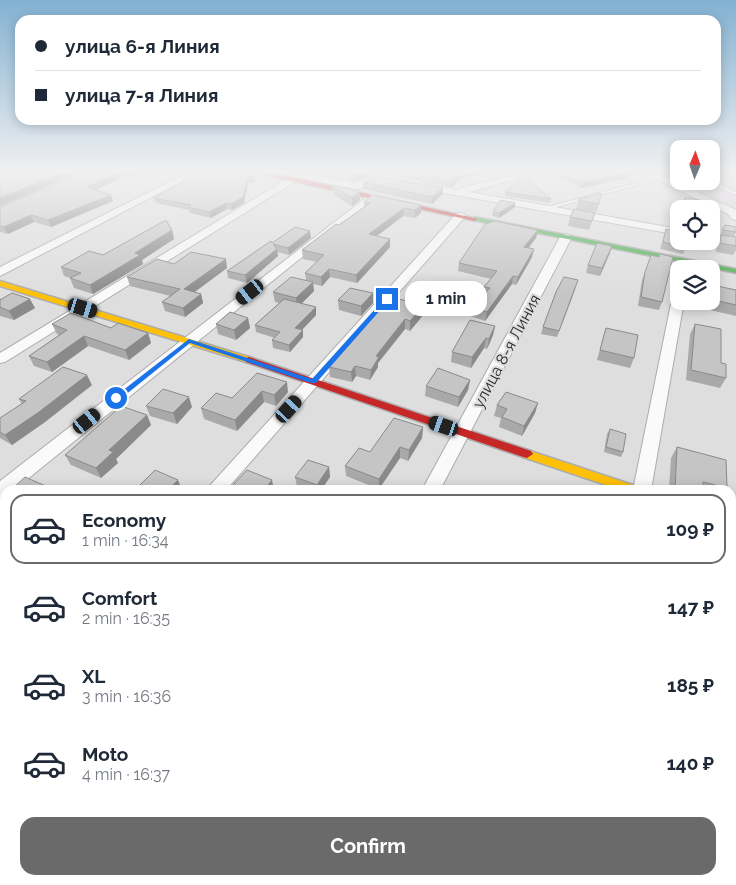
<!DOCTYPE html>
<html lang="en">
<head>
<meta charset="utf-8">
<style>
  body { margin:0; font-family:Raleway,sans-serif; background:#f6f6f7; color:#1f2937; height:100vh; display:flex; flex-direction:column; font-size:19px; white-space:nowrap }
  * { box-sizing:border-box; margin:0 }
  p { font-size:16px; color:#747a83 }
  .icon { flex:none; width:28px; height:28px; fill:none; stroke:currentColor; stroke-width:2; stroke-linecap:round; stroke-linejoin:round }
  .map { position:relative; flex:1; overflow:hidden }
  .side { position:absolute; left:0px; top:485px; width:736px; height:400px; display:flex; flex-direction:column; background:#fff; border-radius:15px 15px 0 0; box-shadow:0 2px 12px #0003 }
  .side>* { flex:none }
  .guide { position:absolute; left:15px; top:15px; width:706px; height:110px; border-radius:15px; box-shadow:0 2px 12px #0003; display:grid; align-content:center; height:110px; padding:0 20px; background:#fff }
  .needle { width:32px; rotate:2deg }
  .buttons { position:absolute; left:670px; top:140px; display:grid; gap:10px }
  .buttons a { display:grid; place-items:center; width:50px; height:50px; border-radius:10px; background:#fff; box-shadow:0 2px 12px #0003; font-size:25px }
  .end { position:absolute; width:22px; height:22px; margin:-11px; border:6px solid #1a73e8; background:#fff; box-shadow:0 0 0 2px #fff }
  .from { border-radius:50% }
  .bubble { position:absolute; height:35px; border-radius:15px; background:#fff; box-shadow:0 2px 12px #0003; font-size:16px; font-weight:700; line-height:35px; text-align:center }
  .car { position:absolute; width:15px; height:30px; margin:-15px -8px; border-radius:6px; box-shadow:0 0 4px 1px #0007; background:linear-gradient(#222 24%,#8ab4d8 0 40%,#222 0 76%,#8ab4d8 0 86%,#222 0) }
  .guide b { display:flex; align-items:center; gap:18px; height:48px; font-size:19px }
  .guide b+b { border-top:1px solid #e0e1e3 }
  .guide i { width:12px; height:12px; background:#1f2937 }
  ul { padding:9px 0 0; list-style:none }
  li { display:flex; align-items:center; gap:15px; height:70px; margin:0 10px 8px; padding:0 10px; border:2px solid transparent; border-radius:15px }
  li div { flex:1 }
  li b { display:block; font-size:19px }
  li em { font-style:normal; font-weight:700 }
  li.on { border-color:#6b6a6b }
  li>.icon { width:45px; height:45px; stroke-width:1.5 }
  .primary-button { display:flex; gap:10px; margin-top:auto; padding:10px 20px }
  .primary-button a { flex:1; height:58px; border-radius:15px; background:#6b6a6b; color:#fff; font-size:20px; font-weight:700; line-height:58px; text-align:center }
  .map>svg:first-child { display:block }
  .built { fill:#d4ced4 }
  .green { fill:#cdc2cd }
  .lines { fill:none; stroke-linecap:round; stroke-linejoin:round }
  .lane-casing { stroke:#adacad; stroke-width:2 }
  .street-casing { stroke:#adacad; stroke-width:2 }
  .fast-casing { stroke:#adacad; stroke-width:3 }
  .slow-casing { stroke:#adacad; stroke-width:3 }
  .jam-casing { stroke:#adacad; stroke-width:3 }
  .lane { fill:#fafafa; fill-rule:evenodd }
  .street { fill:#fafafa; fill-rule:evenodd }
  .fast { fill:#4caf50; fill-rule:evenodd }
  .slow { fill:#ffc107; fill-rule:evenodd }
  .jam { fill:#c62828; fill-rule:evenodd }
  .wall { fill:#aaa9aa }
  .shaded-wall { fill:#8b8a8b }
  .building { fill:#c6c5c6; stroke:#8b8a8b }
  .route { fill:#1a73e8 }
  .labels { text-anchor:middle; stroke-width:4.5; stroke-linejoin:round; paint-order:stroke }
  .street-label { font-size:16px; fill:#2c2b2c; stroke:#e0dde0 }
</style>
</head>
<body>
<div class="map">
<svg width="736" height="885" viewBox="0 0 736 885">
  <rect width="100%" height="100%" fill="#dfdedf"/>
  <path class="built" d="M652 172H679V181H711V172H736V210Z"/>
  <path class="green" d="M736 652V885H577L571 880H731V655Z"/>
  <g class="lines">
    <g class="lane-casing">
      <path id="lane" d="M383 172H390L380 175 379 179H375L376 173Z
        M658 177 662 178 549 209 544 208Z
        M705 181H711L736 192V195Z"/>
    </g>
    <g class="street-casing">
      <path id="street" d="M189 172H200L0 276V267Z
        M279 172H296L355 183 377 175 390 180 385 183 378 181 356 189 296 177V181L5 362 0 363V353L292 176Z
        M526 172H541L469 192 679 229V235L421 189 416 186 421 183 459 190 461 188Z
        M642 172H654L736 210V220L732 219 728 214Z
        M372 193 377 196 375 198 14 490H5V497L0 498V481Z
        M460 213 464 214 465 216 464 218 226 490H206L456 214Z
        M566 234 572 237 440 490H422L560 237Z
        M711 235 736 239V245L711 241Z
        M679 290V301H684L651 490H633L673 294Z
        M5 708V734L0 735V709Z"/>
    </g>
    <g class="fast-casing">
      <path id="fast" d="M475 217 736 269V273L473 220 472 219Z"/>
    </g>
    <g class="slow-casing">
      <path id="slow" d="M0 281 252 358 254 360 252 362H246L0 286Z
        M527 450 639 487 641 490H621L523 457 521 454Z"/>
    </g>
    <g class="jam-casing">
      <path id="jam" d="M248 172H260L293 177 478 219 475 221Z
        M249 357 531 451 533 454 527 458 523 457 246 362V358Z"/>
    </g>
    <use href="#lane" class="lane"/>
    <use href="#street" class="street"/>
    <use href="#fast" class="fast"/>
    <use href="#slow" class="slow"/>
    <use href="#jam" class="jam"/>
  </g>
  <path class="wall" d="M83 172H143L131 178 125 176 96 190 111 195 113 201 51 227 34 222 8 234 0 232V207Z
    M348 172H375L374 174 355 181 349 180V174L352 172Z
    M387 172H499L462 178 452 187 387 175Z
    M558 172H640L630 174 629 178 581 188 557 176Z
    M531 174 529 180 551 199 550 203 505 196V192Z
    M255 176V182L248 183 244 203 232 210 227 209 211 218 190 213 189 210 156 203 154 198Z
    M363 182 443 194 432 204 363 189Z
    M332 186 360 191V200L352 206 333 194Z
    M579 199 600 202 596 212 576 209Z
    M364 202 421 205V213L415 218 403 216 377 236 390 247 357 283 330 277 322 286 313 284 314 291 301 304 316 307V315L302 330 303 337 290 352 273 348 272 340 275 338 256 332 255 325 279 303 275 302 273 292 306 280 305 273 317 262 303 259 302 250 364 207Z
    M515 207 499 218 492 216 493 212Z
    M595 213 589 230 568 226 570 217Z
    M725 225 736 232 734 237 720 235Z
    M666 229 686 247 683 254 660 249Z
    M172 230 174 239 142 260 143 264 93 294 74 288 70 278H71L64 276 61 267 103 255Z
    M538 230 536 238 528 248 532 257 516 285 512 284 485 321 470 316 471 307 483 295 484 287 491 279 458 271 459 263Z
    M721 235 736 237V250L733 255 716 252 717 244Z
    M311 238 289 255 277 252 278 256 247 283 228 278 227 271 272 243Z
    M612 246 600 276 586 273 588 265Z
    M651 255 662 302 659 310 638 306 642 280Z
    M174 264 227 268 195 292 201 294 203 303 185 317 165 311 162 302 171 296 130 286 127 277Z
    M717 286 736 290V316L710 310 713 296Z
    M576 287 557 337 541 334 543 327Z
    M390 297 424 314 410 331 405 329 378 363V367L370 380 356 376 352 382 330 377 329 367Z
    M0 298 1 299 35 308 14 320 0 316Z
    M338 300 373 303 361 316 339 310Z
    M248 318 250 328 236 340 218 334 216 324Z
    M52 324 111 328 148 333 151 343 129 360 88 346 52 372 34 366 29 356 59 335 57 334Z
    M695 324 721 363 726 378 720 388 686 380 690 334Z
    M495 326 493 335 487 349 484 348 471 368 451 362 452 352Z
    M606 328 634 358 630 368 597 360 603 338Z
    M257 373 288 392 276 406 264 402 237 431 204 419 201 408 232 398Z
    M470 380 468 390 458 407 425 396 426 386Z
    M92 385 45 422 12 445 0 438V418L22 404 19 399Z
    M538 403 535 413 522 436 499 427 501 418 494 416 497 405Z
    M146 406 192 407 177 424 150 416Z
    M147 415 151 425 116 459 118 463 101 478 71 465 65 455 83 440Z
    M423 427 422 438 408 461 400 458 379 489 346 476 345 466 370 452Z
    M610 429 623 452 621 457 604 452 607 434Z
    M677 447 727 488 726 490H669L671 458Z
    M329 467 330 477 321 490H304L297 487 295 477Z
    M5 601V618L0 613V605Z"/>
  <path class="shaded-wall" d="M64 172H80L0 206V198Z
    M119 172H123L125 176 89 193 87 187Z
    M129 172H143L131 178Z
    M365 172H375L374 174 355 181V175Z
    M463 172H499L462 178 452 187V181Z
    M624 172H640L630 174 629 178 581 188 582 183Z
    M255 176V182L248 183 244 203 232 210 231 204 247 178Z
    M443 188V194L432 204V197Z
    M360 191V200L352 206V198Z
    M111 195 113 201 51 227 48 220Z
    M226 203 227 209 211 218 209 212Z
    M515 203V207L499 218V213Z
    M421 205V213L415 218V210Z
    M404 208 403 216 369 242V234Z
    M31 215 34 222 8 234 4 227Z
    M172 230 174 239 142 260 143 264 93 294 90 285 135 253Z
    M538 230 536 238 523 255 524 247Z
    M310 231 311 238 289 255 288 248Z
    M390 239V247L357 283 356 275Z
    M612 246 610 253 600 276 602 268Z
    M277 249 278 256 247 283 245 275Z
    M534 249 532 257 516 285 518 277Z
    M226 259 227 268 186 298 184 289Z
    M329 269 330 277 322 286 321 277Z
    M513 276 512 284 485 321 487 312Z
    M313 282 314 291 297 308 296 298Z
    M373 293V303L361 316V306Z
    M201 294 203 303 185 317 183 308Z
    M30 299 35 308 14 320 9 311Z
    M424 305V314L410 331V321Z
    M316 307V315L296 336 295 328Z
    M248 318 250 328 236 340 234 330Z
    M405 319V329L378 363V367L370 380 371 370 376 356Z
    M495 326 493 335 487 349 489 339Z
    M303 330V337L290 352 289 345Z
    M148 333 151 343 129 360 125 350Z
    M84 336 88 346 52 372 47 362Z
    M486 338 484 348 471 368 472 357Z
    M355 366 356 376 352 382 351 372Z
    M87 375 92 385 45 422 12 445 5 435Z
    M470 380 468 390 458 407 459 397Z
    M287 382 288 392 276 406 274 395Z
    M262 391 264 402 237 431 235 420Z
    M189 397 192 407 177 424 173 413Z
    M538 403 535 413 522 436 524 426Z
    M147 415 151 425 116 459 118 463 101 478 96 468 109 450Z
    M423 427 422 438 408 461 409 450Z
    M400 447V458L379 489V479Z
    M329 467 330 477 321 490H317V485Z
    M178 480 182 490H168Z
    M272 480 274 490H264Z
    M5 554V572L4 573 0 567V559Z"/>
  <path class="building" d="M0 172H64L0 198Z
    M83 172H119L87 187 111 195 48 220 31 215 4 227 0 226V207Z
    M199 172H235L255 176 247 178 243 197 231 204 226 203 209 212 189 207 191 205 154 198Z
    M352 172H365L355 175 349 174Z
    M400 172H467H463L452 181Z
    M560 172H631L582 183Z
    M531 174 528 180 551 199 505 192 524 176Z
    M378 177 443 188 432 197 363 182Z
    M332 186 360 191 352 198Z
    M602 193 598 204 578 200 579 199Z
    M372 195 421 205 415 210 404 208 369 234 390 239 356 275 329 269 321 277 305 273 324 255 302 250 336 224 339 225 370 203 364 202Z
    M685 197 700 200 697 209H683Z
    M500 200 515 203 499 213 493 212Z
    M574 209 595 213 592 221 570 217Z
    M166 220 172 230 135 253 140 255 90 285 70 278 81 273 61 267 89 251 103 255Z
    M495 221 538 230 524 247 534 249 518 277 513 276 487 312 471 307 490 288 484 287 497 271 459 263 485 224Z
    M725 225 736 227V232L722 230Z
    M295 227 310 231 288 248 273 244 277 249 245 275 227 271 271 241 272 243Z
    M666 229 678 232 679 229V241H687L686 247 663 242Z
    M721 235 736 237V246L720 243Z
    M597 243 612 246 602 268 588 265Z
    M191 252 226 259 184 289 201 294 183 308 162 302 180 289 127 277 157 259 174 264Z
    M660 254 673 257 662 302 641 297 645 272 651 255 659 257Z
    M291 277 313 282 296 298 273 292Z
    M564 277 578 280 559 331 543 327 556 292Z
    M717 286 736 290V305L714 300Z
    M350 288 373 293 361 306 338 300Z
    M12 293 30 299 9 311 0 307V300Z
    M390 297 424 305 410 321 405 319 376 356 379 357 371 370 355 366 351 372 329 367 339 353 345 349Z
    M284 299 316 307 295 328 303 330 289 345 272 340 280 332 255 325Z
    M230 312 248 318 234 330 216 324Z
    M71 313 111 328 118 323 148 333 125 350 84 336 47 362 29 356 67 330 52 324Z
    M470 320 495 326 489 339 486 338 472 357 452 352Z
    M695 324 721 329V363L726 364V378L691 370Z
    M606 328 638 335 634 358 600 350Z
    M63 367 87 375 39 412 5 435 0 432V418L26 401 19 399Z
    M438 368 470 380 459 397 426 386Z
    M257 373 287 382 274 395 262 391 235 420 201 408 216 393 232 398Z
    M163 389 189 397 173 413 146 406Z
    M506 392 538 403 524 426 502 417 507 409 497 405Z
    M121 406 147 415 109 450 113 452 96 468 65 455Z
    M394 418 423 427 409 450 400 447 379 479 345 466 359 448 370 452Z
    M610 429 626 434 623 452 606 447Z
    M677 447 726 460 727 488 703 482V490H675Z
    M308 460 329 467 317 485 295 477Z
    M155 470 178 480 168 490H135Z
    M247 470 272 480 264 490H234L236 487 232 486Z
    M25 477 48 487 45 490H11Z
    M5 495V499L1 498Z
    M0 538 5 541V554L0 559Z
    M5 601V614L0 611V605Z"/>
  <linearGradient id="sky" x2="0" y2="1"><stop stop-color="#82b2d2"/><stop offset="0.58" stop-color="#f1f0f1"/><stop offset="1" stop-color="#f1f0f1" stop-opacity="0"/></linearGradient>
  <rect width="736" height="296" fill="url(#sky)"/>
  <path class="route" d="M385 298 390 299 316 383H311L190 343 119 400 113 398 189 339 312 379Z"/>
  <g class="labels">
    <g class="street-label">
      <text transform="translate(506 351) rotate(-62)" y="6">улица 8-я Линия</text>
    </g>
  </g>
</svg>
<div class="buttons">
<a><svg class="needle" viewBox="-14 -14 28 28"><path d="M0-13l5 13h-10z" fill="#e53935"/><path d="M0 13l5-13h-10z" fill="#747a83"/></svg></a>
<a><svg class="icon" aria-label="locate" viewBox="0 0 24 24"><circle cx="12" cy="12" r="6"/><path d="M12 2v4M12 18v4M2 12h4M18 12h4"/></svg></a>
<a><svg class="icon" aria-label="layers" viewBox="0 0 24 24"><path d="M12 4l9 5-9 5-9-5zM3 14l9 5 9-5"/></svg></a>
</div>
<i class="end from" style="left:116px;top:398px"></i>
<i class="end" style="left:387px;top:299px"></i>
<div class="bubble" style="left:405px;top:281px;width:82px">1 min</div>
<i class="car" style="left:250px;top:292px;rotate:232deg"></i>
<i class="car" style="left:83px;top:308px;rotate:107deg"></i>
<i class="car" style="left:289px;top:409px;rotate:42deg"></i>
<i class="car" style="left:87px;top:421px;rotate:51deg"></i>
<i class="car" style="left:444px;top:426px;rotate:289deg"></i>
<div class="guide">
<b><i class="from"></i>улица 6-я Линия</b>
<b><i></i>улица 7-я Линия</b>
</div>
<section class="side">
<ul>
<li class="on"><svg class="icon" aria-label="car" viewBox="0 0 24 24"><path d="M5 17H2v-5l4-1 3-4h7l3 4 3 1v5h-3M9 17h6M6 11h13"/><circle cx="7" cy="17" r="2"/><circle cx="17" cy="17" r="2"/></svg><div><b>Economy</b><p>1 min · 16:34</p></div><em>109 ₽</em></li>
<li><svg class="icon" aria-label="car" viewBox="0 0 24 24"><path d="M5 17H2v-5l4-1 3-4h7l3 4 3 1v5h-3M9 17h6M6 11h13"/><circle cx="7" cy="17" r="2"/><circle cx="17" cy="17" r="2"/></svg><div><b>Comfort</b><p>2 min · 16:35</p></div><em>147 ₽</em></li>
<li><svg class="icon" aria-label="car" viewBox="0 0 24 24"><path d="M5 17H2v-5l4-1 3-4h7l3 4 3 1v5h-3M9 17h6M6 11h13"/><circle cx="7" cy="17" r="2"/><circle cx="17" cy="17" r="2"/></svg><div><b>XL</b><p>3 min · 16:36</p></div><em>185 ₽</em></li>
<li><svg class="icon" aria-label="car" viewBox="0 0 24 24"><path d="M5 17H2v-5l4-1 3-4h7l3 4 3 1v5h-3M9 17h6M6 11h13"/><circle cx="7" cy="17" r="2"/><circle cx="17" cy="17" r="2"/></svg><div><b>Moto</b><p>4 min · 16:37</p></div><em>140 ₽</em></li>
</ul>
<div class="primary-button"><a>Confirm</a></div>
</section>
</div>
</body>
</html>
